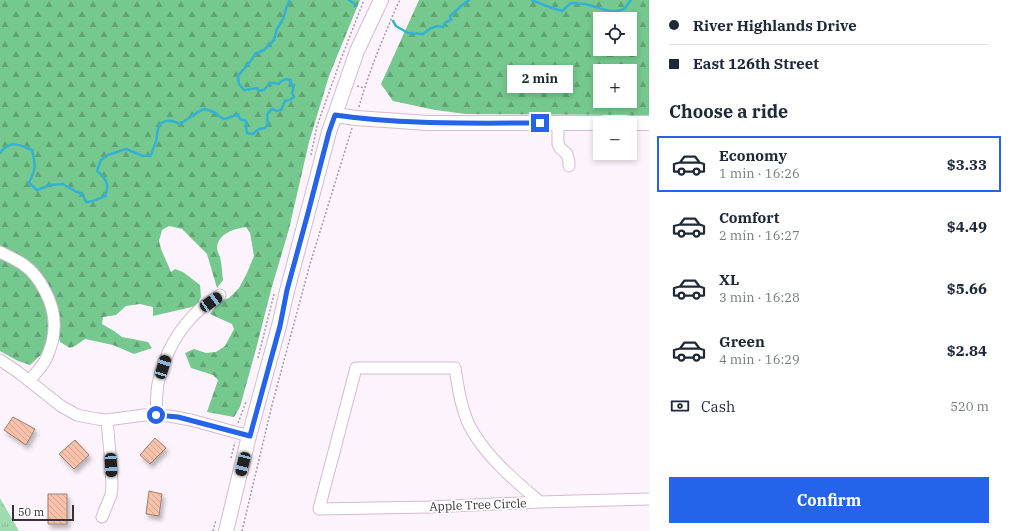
<!DOCTYPE html>
<html lang="en">
<head>
<meta charset="utf-8">
<style>
  body { margin:0; font-family:"IBM Plex Serif",serif; background:#f6f6f7; color:#1f2937; height:100vh; display:flex; flex-direction:column; font-size:15px; white-space:nowrap }
  * { box-sizing:border-box; margin:0 }
  p { font-size:13px; color:#747a83 }
  .icon { flex:none; width:22px; height:22px; fill:none; stroke:currentColor; stroke-width:2; stroke-linecap:round; stroke-linejoin:round }
  .map { position:relative; flex:1; overflow:hidden }
  .drawer { display:flex; flex-direction:column; background:#fff; width:360px }
  .drawer>* { flex:none }
  .top-card { display:grid; align-content:center; height:88px; padding:0 20px; background:#fff }
  .controls { position:absolute; left:593px; top:12px; display:grid; gap:8px }
  .controls a { display:grid; place-items:center; width:44px; height:44px; border-radius:0px; background:#fff; box-shadow:0 2px 6px #0003; font-size:20px }
  .scale { position:absolute; left:12px; bottom:10px; width:62px; box-sizing:border-box; padding-left:4px; border:2px solid #382f37; border-top:0; font-size:11px; line-height:14px; white-space:nowrap; color:#382f37; -webkit-text-stroke:3px #fff; paint-order:stroke }
  .end { position:absolute; width:18px; height:18px; margin:-9px; border:5px solid #2563eb; background:#fff; box-shadow:0 0 0 2px #fff }
  .from { border-radius:50% }
  .bubble { position:absolute; height:28px; border-radius:0px; background:#fff; box-shadow:0 2px 6px #0003; font-size:13px; font-weight:800; line-height:28px; text-align:center }
  .car { position:absolute; width:12px; height:24px; margin:-12px -6px; border-radius:5px; box-shadow:0 0 3px 1px #0007; background:linear-gradient(#222 24%,#8ab4d8 0 40%,#222 0 76%,#8ab4d8 0 86%,#222 0) }
  .top-card b { display:flex; align-items:center; gap:14px; height:38px; font-size:15px }
  .top-card b+b { border-top:1px solid #e0e1e3 }
  .top-card i { width:10px; height:10px; background:#1f2937 }
  ul { padding:0; list-style:none }
  li { display:flex; align-items:center; gap:12px; height:56px; margin:0 8px 6px; padding:0 12px; border:2px solid transparent; border-radius:0px }
  li div { flex:1 }
  li b { display:block; font-size:15px }
  li em { font-style:normal; font-weight:800 }
  li.current { border-color:#2563eb }
  li>.icon { width:36px; height:36px; stroke-width:1.5 }
  h2 { padding:0 20px; font-size:18px; line-height:48px }
  .pay { display:flex; align-items:center; gap:10px; height:44px; padding:0 20px; font-size:15px }
  .pay p { margin-inline-start:auto }
  .primary-button { display:flex; gap:8px; margin-top:auto; padding:8px 20px }
  .primary-button a { flex:1; height:46px; border-radius:0px; background:#2563eb; color:#fff; font-size:16px; font-weight:800; line-height:46px; text-align:center }
  main { display:flex; flex:1; min-height:0 }
  .map>svg:first-child { display:block }
  .grass { fill:url(#grass-tufts) }
  .forest { fill:url(#forest-firs); fill-rule:evenodd }
  .lines { fill:none; stroke-linecap:round; stroke-linejoin:round }
  .stream { stroke:#34b1d6; stroke-width:2.5 }
  .building { fill:url(#building-back-hatch); stroke:#9c8074; filter:url(#shadow) }
  .minor-casing { stroke:#d3bbd0; stroke-width:13 }
  .major-casing { stroke:#d3bbd0; stroke-width:16 }
  .path { stroke:#a59ba4; stroke-width:1.5; stroke-dasharray:2 2; stroke-linecap:butt }
  .minor { stroke:#fff; stroke-width:11 }
  .major { stroke:#fff; stroke-width:14 }
  .route { stroke:#2563eb; stroke-width:5 }
  .labels { text-anchor:middle; stroke-width:3.5; stroke-linejoin:round; paint-order:stroke }
  .street-label { font-size:12px; fill:#382f37; stroke:#fff }
</style>
</head>
<body>
<main>
<div class="map">
<svg width="649" height="531" viewBox="0 0 649 531">
  <defs>
    <pattern id="grass-tufts" width="24" height="20" patternUnits="userSpaceOnUse"><rect width="24" height="20" fill="#9edbae"/><path d="M3 7l-1-3M5 7V3M7 7l1-3M15 17l-1-3M17 17v-4M19 17l1-3" fill="none" stroke="#89bc96"/></pattern>
    <pattern id="forest-firs" width="22" height="20" patternUnits="userSpaceOnUse"><rect width="22" height="20" fill="#75c88e"/><path d="M5 1l3.5 6h-7zM16 11l3.5 6h-7z" fill="#61a375"/></pattern>
    <pattern id="building-back-hatch" width="6" height="6" patternUnits="userSpaceOnUse"><rect width="6" height="6" fill="#f7c1aa"/><path d="M-1 5l2 2M0 0l6 6M5-1l2 2" fill="none" stroke="#d4a693"/></pattern>
    <filter id="shadow"><feDropShadow dx="2.5" dy="4" stdDeviation="2" flood-color="#0004"/></filter>
  </defs>
  <rect width="100%" height="100%" fill="#fdf3fc"/>
  <path class="grass" d="M0 498 19 531H0Z"/>
  <path class="forest" d="M0 0H360L329 76 309 142 289 229 271 290 256 349 240 407 234 417 207 412 218 380 213 375 191 368 185 353 194 349 206 353 216 352 225 346 234 329 232 324 210 314 220 301 229 298 239 288 247 273 254 256 250 233 246 227C234 229 218 233 217 248 217 251 219 254 220 257 222 265 222 273 223 280L217 288 207 254 182 229 169 226 162 230 159 241 161 249 171 272 175 269 183 272 200 285 201 297 196 306 153 316V307L140 304 126 306 116 315 103 317 102 324 114 331 122 337 148 342 152 348 134 354 113 345 85 339 75 346 70 348 60 342 59 338 30 365 18 361 0 351Z
    M419 0H649V115L466 114 435 110 393 101 381 84ZM600 19H630V49H600ZM600 71H630V101H600Z"/>
  <g class="lines">
    <path class="stream" d="M349 0 356 5
      M532 0 549 7 562 11 571 3C577 4 583 3 588 5 599 7 614 16 625 8 627 6 629 2 631 0
      M393 21 396 26 408 33 423 34 431 28 438 26 443 27 446 22 451 20 450 16 461 6 469 0
      M0 153C10 140 19 144 32 150 36 166 36 168 29 183L37 190 50 185 63 184 73 190 82 194 86 202C94 202 97 199 105 196 110 185 106 178 97 171L101 160 108 155 126 149 143 156 151 155C152 151 154 146 156 142 157 138 157 133 158 129 161 118 172 120 180 124 188 119 195 113 204 109L214 112 223 119 228 118 238 114 240 119 246 121V127L247 133 253 134 259 129 265 128 268 124C267 117 266 112 273 109L276 111 281 110 285 101 290 100 294 97 292 93 294 85 290 84 291 80 286 79 280 82 279 84 275 83H270L264 90 259 91 257 88 244 90 239 84 238 76C244 68 251 63 255 54L264 50 274 40 277 29 283 19 287 6 289 2V0"/>
  </g>
  <path class="building" d="M13 417 35 429 26 445 4 430Z
    M155 438 166 448 150 464 140 455Z
    M75 440 89 455 74 469 59 454Z
    M149 491 162 494 159 516 146 514Z
    M48 494H67V524H48Z"/>
  <g class="lines">
    <g class="minor-casing">
      <path id="minor" d="M558 123V144L560 148 567 154 569 162V166
        M0 252C8 256 17 260 24 265 34 272 40 281 45 291 57 313 57 336 46 359 42 367 35 374 29 381
        M0 360 18 372 61 406 77 415 97 419 107 420 144 415 169 416 191 420 249 436
        M356 368H455C458 388 461 407 469 425 485 456 514 480 540 502L430 507 319 509Z
        M156 415C157 404 156 394 158 384 164 355 178 329 200 309 206 304 214 300 220 295
        M540 502 649 499
        M102 517 111 495 112 486 111 465 107 420"/>
    </g>
    <g class="major-casing">
      <path id="major" d="M335 115 356 118 428 123H600
        M630 123H649
        M226 531 249 436 279 326 287 291 329 132 357 51 381 0"/>
    </g>
    <path class="path" d="M357 86 364 88
      M359 107C366 82 375 58 385 34 390 23 394 11 400 0
      M311 155 317 126 341 59 364 0
      M258 358 274 294
      M238 423 246 402
      M231 458 235 442
      M213 531 216 520
      M242 531 272 405 310 264 352 128"/>
    <use href="#minor" class="minor"/>
    <use href="#major" class="major"/>
  </g>
  <g class="lines">
    <path class="route" d="M156 415 178 417 250 436 280 326 287 290 308 213 329 132 335 115C403 125 472 123 540 123"/>
  </g>
  <g class="labels">
    <g class="street-label">
      <text transform="translate(478 505) rotate(-2)" y="4">Apple Tree Circle</text>
    </g>
  </g>
</svg>
<div class="controls">
<a><svg class="icon" aria-label="locate" viewBox="0 0 24 24"><circle cx="12" cy="12" r="6"/><path d="M12 2v4M12 18v4M2 12h4M18 12h4"/></svg></a>
<a>+</a>
<a>−</a>
</div>
<div class="scale">50 m</div>
<i class="end from" style="left:156px;top:415px"></i>
<i class="end" style="left:540px;top:123px"></i>
<div class="bubble" style="left:507px;top:65px;width:66px">2 min</div>
<i class="car" style="left:211px;top:302px;rotate:55deg"></i>
<i class="car" style="left:163px;top:367px;rotate:17deg"></i>
<i class="car" style="left:243px;top:464px;rotate:194deg"></i>
<i class="car" style="left:111px;top:465px;rotate:177deg"></i>
</div>
<section class="drawer">
<div class="top-card">
<b><i class="from"></i>River Highlands Drive</b>
<b><i></i>East 126th Street</b>
</div>
<h2>Choose a ride</h2>
<ul>
<li class="current"><svg class="icon" aria-label="car" viewBox="0 0 24 24"><path d="M5 17H2v-5l4-1 3-4h7l3 4 3 1v5h-3M9 17h6M6 11h13"/><circle cx="7" cy="17" r="2"/><circle cx="17" cy="17" r="2"/></svg><div><b>Economy</b><p>1 min · 16:26</p></div><em>$3.33</em></li>
<li><svg class="icon" aria-label="car" viewBox="0 0 24 24"><path d="M5 17H2v-5l4-1 3-4h7l3 4 3 1v5h-3M9 17h6M6 11h13"/><circle cx="7" cy="17" r="2"/><circle cx="17" cy="17" r="2"/></svg><div><b>Comfort</b><p>2 min · 16:27</p></div><em>$4.49</em></li>
<li><svg class="icon" aria-label="car" viewBox="0 0 24 24"><path d="M5 17H2v-5l4-1 3-4h7l3 4 3 1v5h-3M9 17h6M6 11h13"/><circle cx="7" cy="17" r="2"/><circle cx="17" cy="17" r="2"/></svg><div><b>XL</b><p>3 min · 16:28</p></div><em>$5.66</em></li>
<li><svg class="icon" aria-label="car" viewBox="0 0 24 24"><path d="M5 17H2v-5l4-1 3-4h7l3 4 3 1v5h-3M9 17h6M6 11h13"/><circle cx="7" cy="17" r="2"/><circle cx="17" cy="17" r="2"/></svg><div><b>Green</b><p>4 min · 16:29</p></div><em>$2.84</em></li>
</ul>
<div class="pay"><svg class="icon" aria-label="cash" viewBox="0 0 24 24"><path d="M3 7h18v10H3z"/><circle cx="12" cy="12" r="2"/></svg>Cash<p>520 m</p></div>
<div class="primary-button"><a>Confirm</a></div>
</section>
</main>
</body>
</html>
